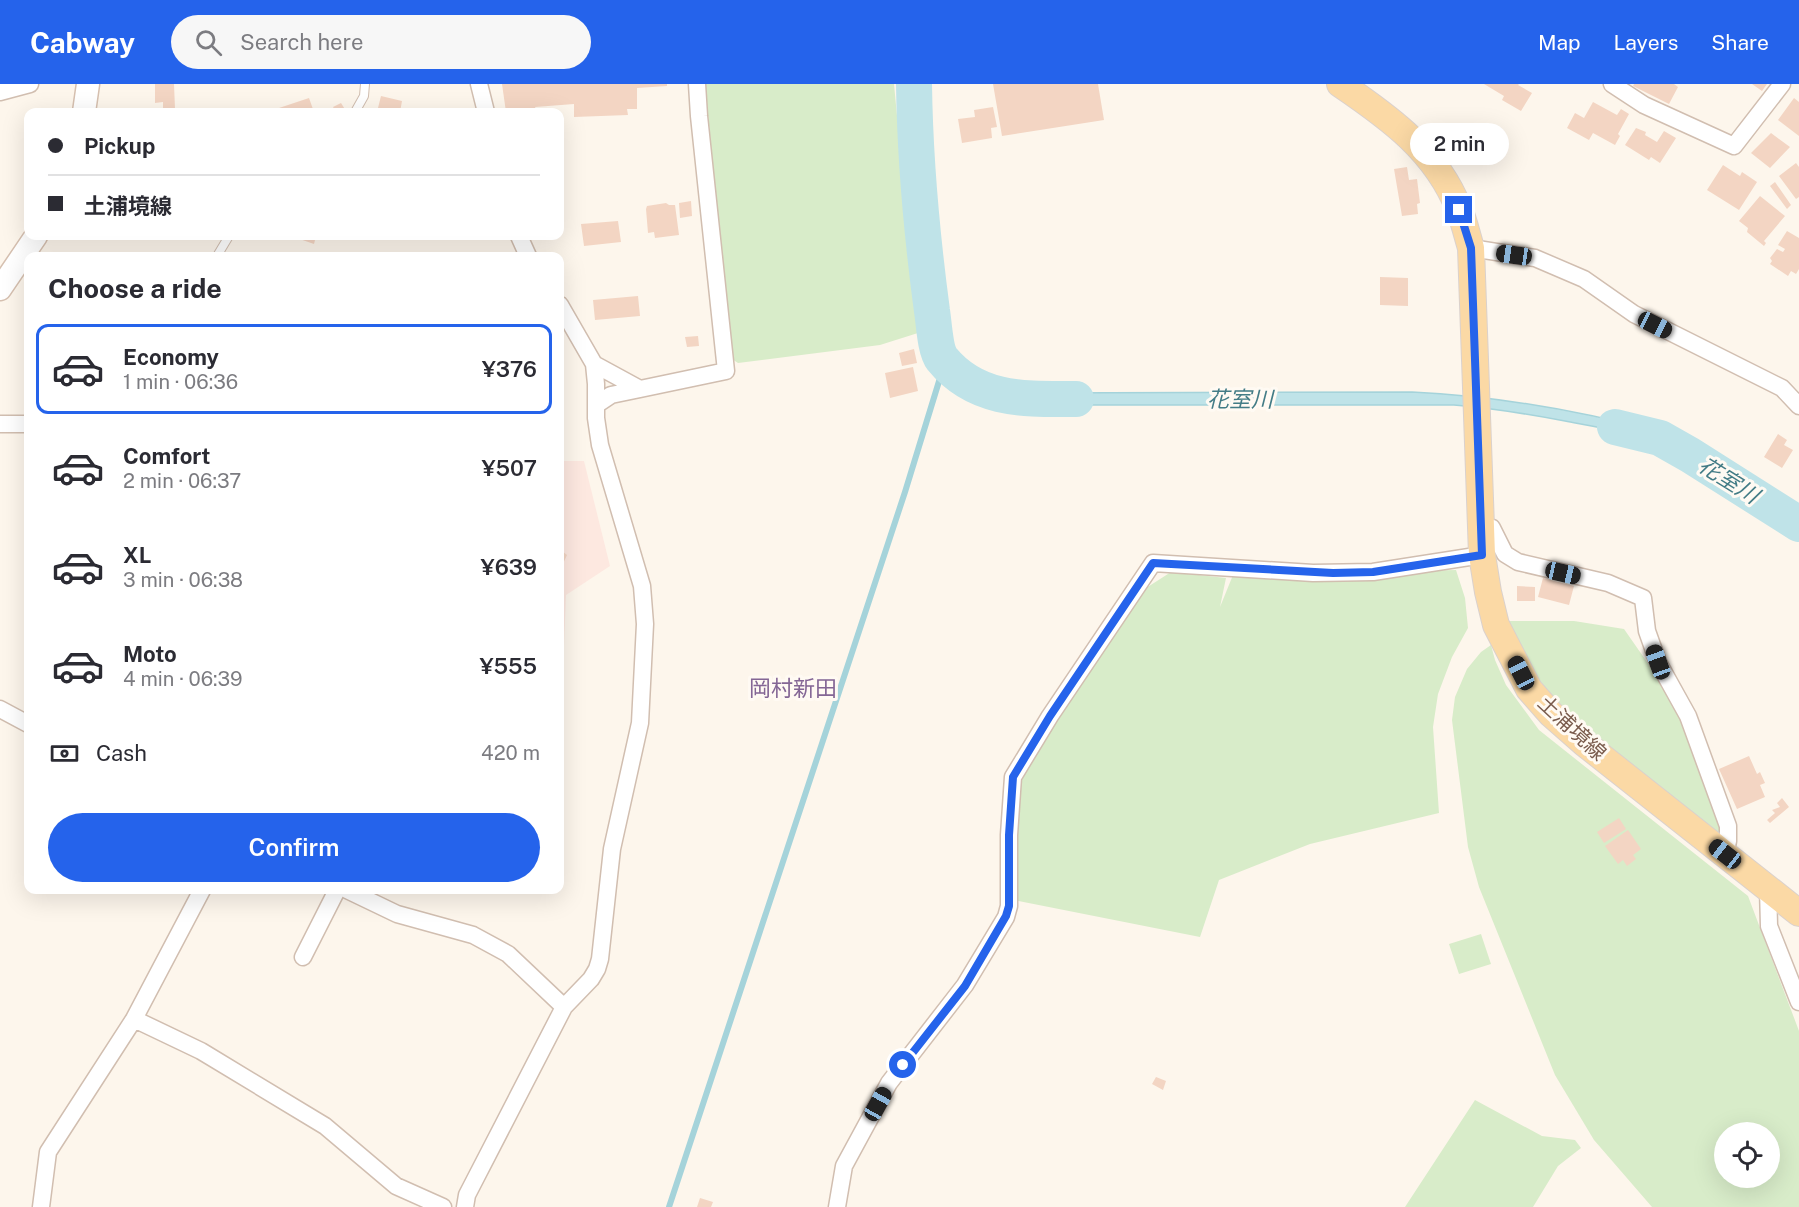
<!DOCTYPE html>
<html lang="en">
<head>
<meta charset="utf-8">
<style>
  body { margin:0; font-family:"Public Sans","Noto Sans JP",sans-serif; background:#f7f7f7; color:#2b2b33; height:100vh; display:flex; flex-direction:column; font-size:22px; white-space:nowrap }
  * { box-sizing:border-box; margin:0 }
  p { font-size:20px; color:#7c7c81 }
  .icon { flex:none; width:33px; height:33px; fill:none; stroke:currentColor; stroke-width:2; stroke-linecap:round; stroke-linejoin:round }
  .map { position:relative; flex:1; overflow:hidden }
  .side { position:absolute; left:24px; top:168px; width:540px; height:642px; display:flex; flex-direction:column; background:#fff; border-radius:12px; box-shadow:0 6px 24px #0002 }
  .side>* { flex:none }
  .banner { position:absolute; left:24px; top:24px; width:540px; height:132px; border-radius:12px; box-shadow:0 6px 24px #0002; display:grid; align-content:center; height:132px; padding:0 24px; background:#fff }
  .fabs { position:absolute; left:1714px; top:1038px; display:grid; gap:12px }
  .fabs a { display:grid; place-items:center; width:66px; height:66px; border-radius:50%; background:#fff; box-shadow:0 6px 24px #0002; font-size:30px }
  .end { position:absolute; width:27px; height:27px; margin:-14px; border:8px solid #2563eb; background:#fff; box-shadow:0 0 0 3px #fff }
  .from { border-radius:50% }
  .bubble { position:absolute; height:42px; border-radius:21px; background:#fff; box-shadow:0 6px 24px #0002; font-size:20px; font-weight:600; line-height:42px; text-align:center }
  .car { position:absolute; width:18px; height:36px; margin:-18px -9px; border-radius:8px; box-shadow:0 0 4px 2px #0007; background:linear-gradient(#222 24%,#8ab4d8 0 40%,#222 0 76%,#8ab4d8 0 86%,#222 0) }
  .banner b { display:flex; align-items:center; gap:21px; height:57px; font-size:22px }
  .banner b+b { border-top:2px solid #e1e1e2 }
  .banner i { width:15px; height:15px; background:#2b2b33 }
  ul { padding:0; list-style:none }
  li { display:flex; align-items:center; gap:18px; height:90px; margin:0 12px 9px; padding:0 12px; border:3px solid transparent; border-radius:12px }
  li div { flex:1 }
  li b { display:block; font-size:22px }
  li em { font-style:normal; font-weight:600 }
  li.on { border-color:#2563eb }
  li>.icon { width:54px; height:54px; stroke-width:1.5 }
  h2 { padding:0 24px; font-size:27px; line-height:72px }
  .pay { display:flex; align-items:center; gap:15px; height:66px; padding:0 24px; font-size:22px }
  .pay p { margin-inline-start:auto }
  .primary-button { display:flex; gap:12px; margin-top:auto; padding:12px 24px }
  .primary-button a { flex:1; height:69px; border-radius:36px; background:#2563eb; color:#fff; font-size:24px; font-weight:600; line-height:69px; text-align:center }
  header { display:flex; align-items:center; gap:36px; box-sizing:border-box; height:84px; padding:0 30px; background:#2563eb; color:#fff }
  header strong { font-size:28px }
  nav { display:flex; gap:33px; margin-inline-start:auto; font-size:21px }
  .search { width:420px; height:54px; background:#f7f7f7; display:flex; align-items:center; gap:15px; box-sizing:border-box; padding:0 21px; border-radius:33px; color:#7c7c81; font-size:22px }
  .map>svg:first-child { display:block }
  .commercial { fill:#fde8e0 }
  .green { fill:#d8ecc9; fill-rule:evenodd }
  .water { fill:#bfe3e8; stroke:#a5d3da; stroke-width:1.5 }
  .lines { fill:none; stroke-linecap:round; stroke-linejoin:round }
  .stream { stroke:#a5d3da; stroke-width:6 }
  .river { stroke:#bfe3e8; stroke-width:36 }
  .building { fill:#f3d5c3 }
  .service-casing { stroke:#d1beb0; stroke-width:10 }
  .minor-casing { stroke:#d1beb0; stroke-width:19 }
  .secondary-casing { stroke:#d6c0b0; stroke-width:25 }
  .primary-casing { stroke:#dad1cd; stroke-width:28 }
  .service { stroke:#fff; stroke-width:8 }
  .minor { stroke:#fff; stroke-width:16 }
  .secondary { stroke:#fff; stroke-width:22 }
  .primary { stroke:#fbd9a5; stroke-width:26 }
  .route { stroke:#2563eb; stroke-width:8 }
  .labels { text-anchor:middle; stroke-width:6; stroke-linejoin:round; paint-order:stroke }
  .street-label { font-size:21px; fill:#7a5c4d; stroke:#fffaf3 }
  .water-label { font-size:22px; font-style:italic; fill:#437c86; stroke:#fffaf3 }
  .neighbourhood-label { font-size:22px; fill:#846695; stroke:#fffaf3 }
</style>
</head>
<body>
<header>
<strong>Cabway</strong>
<div class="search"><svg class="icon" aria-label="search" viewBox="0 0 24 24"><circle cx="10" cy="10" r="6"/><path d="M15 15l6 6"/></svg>Search here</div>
<nav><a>Map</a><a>Layers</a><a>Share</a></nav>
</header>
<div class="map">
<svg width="1799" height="1123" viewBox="0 0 1799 1123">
  <rect width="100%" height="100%" fill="#fdf6ec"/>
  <path class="commercial" d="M560 372 563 377H584L610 482 566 511 563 587H560Z"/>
  <path class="green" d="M705 0H894L906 127 910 191 918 249 880 261 738 279 732 275Z
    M1456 486 1465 514 1468 544 1452 573 1438 610 1433 643 1439 729 1310 760 1219 796 1200 853 1013 816 1019 705 1027 682 1143 506 1171 488 1226 494 1220 523 1233 491Z
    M1507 537H1574L1624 545 1663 601 1684 639 1723 743 1720 749 1707 744 1606 665 1561 623 1536 596Z
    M1491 561 1495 576 1506 601 1539 646 1748 812 1799 947V1123H1652L1594 1056 1555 991 1479 803 1468 763 1452 636 1455 613 1467 585 1481 568ZM1725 1048H1770V1094H1725Z
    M1481 850 1491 880 1459 890 1449 860Z
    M1475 1016 1542 1052 1575 1056 1581 1064 1558 1082 1533 1123H1405Z"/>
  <path class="water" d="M1412 308C1495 312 1582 327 1663 349L1660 360C1630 348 1597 343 1565 337 1528 330 1491 324 1454 321H1028L1029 309Z"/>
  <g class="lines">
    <path class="stream" d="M669 1123 905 408 940 294 941 273"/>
    <path class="river" d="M914 0C915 75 922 152 932 227 934 239 935 266 942 275 977 318 1027 315 1076 315
      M1615 343 1660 354 1690 371 1799 440"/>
  </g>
  <path class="building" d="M155 0H174L175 25 163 26V18L155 19Z
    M502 0H667V2L637 4V25H627L628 31 574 33V20L535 23 536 25 506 28Z
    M993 0H1098L1104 36 1002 52Z
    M1484 0H1519L1518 1 1532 9 1521 27 1502 16 1504 12Z
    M1634 0H1674L1678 3 1669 20 1633 2Z
    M1752 0H1767L1762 7Z
    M381 12 402 17 400 28H377Z
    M309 14 314 28H267Z
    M1794 14 1799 18V52L1778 36Z
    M1593 18 1617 31 1621 25 1629 30 1618 50 1620 52 1615 61 1593 49 1589 56 1567 44 1575 29 1584 34Z
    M341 19 346 27 336 28 333 23Z
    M993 23 997 43 991 44 992 54 962 59 958 35 975 33 974 26Z
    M1636 44 1646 48 1645 51 1657 58 1664 47 1676 54 1660 79 1651 73 1649 76 1625 61Z
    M1771 49 1790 63 1770 84 1751 69Z
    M1796 79 1799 83V113L1796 115 1779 92Z
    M1723 81 1740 92 1742 88 1757 98 1739 126 1707 106Z
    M1407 83 1409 96 1417 95 1420 119 1417 120 1418 130 1402 132 1394 85Z
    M1775 98 1791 121 1787 125 1770 102Z
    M1760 112 1785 132 1764 157 1766 159 1764 162 1747 148 1748 144 1739 137Z
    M691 117 692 132 680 134 679 119Z
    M666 119 669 121H675L679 151 655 154 654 148 648 149 646 125 647 122Z
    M618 137 621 158 584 162 581 140Z
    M1787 147 1799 154V185L1796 190 1791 187 1788 192 1770 180 1772 177 1770 174 1777 165 1783 168 1785 165 1778 161Z
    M291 152H316L314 160Z
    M1380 193 1408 194V222L1380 221Z
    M638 212 640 232 595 236 593 216Z
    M698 252 699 262 687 263 685 253Z
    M914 265 917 279 902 282 899 269Z
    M913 283 918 307 890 314 885 289Z
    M1778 350 1787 356 1784 361 1793 366 1782 384 1764 373Z
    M562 467 567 471 562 482 560 480V472Z
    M1543 494 1574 502 1569 521 1538 513Z
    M1517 502 1535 503V517H1517Z
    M1749 672 1757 690 1760 688 1765 699 1760 701 1765 713 1737 725 1719 685Z
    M1782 714 1789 723 1770 739 1767 736 1775 729 1772 726 1780 723 1777 719Z
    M1619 734 1626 745 1604 759 1597 748Z
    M1628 746 1641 765 1633 771 1636 775 1627 782 1623 776 1618 780 1605 762Z
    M1156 993 1166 997 1163 1006 1152 1000Z
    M700 1114 713 1118 711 1123H697Z"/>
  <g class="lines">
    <g class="service-casing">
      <path id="service" d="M355 28 364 12 365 0
        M217 172 229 152"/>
    </g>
    <g class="minor-casing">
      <path id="minor" d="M479 0 486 28
        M1612 0 1644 21 1734 62 1782 0
        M0 8 30 0
        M519 152 528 172
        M1471 164 1535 174 1584 195 1634 230 1782 304 1799 322
        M594 280 640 305 726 287 699 32 697 0
        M596 321 611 311 640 305
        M0 340H28
        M1482 445 1492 444 1505 470 1518 478 1608 499 1643 514 1647 547 1658 578 1688 632 1728 742V757L1725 770
        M0 625 28 640
        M1768 804 1769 842 1799 918
        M347 806 397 830 473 851 508 870 564 923
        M303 873 337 806
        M134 935 201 967 325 1042 396 1102 443 1123
        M41 1123 48 1068 134 935 202 806
        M465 1123 467 1111 564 923 591 895 597 885 600 875 612 765 640 639 645 540 642 502 600 361 596 334V300L594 280 560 221
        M837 1123 844 1082 889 999 965 901 1006 833 1009 822V751L1013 693 1050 632 1153 479 1313 489 1373 488 1482 471"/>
    </g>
    <g class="secondary-casing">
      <path id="secondary" d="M84 28 88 0
        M0 205 36 152"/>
    </g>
    <g class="primary-casing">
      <path id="primary" d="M1340 0C1390 34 1436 67 1459 125 1464 137 1467 151 1471 164L1482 471 1488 508 1496 541 1529 605 1551 630 1584 659 1799 829"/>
    </g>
    <use href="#service" class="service"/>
    <use href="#minor" class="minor"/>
    <use href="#secondary" class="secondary"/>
    <use href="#primary" class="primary"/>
  </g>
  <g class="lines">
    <path class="route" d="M903 981 965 902 1006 832 1009 822V751L1013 693 1050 632 1153 479 1333 489 1373 488 1482 471 1471 164 1459 126"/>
  </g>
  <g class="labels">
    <g class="street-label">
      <text transform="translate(1572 644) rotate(43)" y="7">土浦境線</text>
    </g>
    <g class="water-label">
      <text x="1240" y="323">花室川</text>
      <text transform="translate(1729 396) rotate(32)" y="8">花室川</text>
    </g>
    <g class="neighbourhood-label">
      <text x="793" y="612">岡村新田</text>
    </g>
  </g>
</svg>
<div class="fabs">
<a><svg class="icon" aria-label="locate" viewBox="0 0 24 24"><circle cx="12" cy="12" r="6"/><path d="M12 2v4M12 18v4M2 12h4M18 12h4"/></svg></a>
</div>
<i class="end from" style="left:903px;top:981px"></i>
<i class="end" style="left:1459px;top:126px"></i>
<div class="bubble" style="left:1410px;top:39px;width:99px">2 min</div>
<i class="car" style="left:1514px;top:171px;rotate:278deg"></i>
<i class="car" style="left:1655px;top:241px;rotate:117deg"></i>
<i class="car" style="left:1563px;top:489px;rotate:103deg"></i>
<i class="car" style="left:1658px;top:578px;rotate:340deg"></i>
<i class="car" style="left:1521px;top:589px;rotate:333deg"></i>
<i class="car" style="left:1725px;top:770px;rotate:308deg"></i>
<i class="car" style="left:878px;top:1020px;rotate:29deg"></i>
<div class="banner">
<b><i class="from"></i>Pickup</b>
<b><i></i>土浦境線</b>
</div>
<section class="side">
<h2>Choose a ride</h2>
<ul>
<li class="on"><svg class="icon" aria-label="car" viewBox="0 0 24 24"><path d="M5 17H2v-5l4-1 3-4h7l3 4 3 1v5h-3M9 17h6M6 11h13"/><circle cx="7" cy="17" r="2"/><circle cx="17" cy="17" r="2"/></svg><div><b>Economy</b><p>1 min · 06:36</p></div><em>¥376</em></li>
<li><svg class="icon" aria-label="car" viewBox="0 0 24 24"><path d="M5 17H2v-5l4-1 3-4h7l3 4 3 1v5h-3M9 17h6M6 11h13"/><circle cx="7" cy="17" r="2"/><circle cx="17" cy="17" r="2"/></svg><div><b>Comfort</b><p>2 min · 06:37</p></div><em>¥507</em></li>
<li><svg class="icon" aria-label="car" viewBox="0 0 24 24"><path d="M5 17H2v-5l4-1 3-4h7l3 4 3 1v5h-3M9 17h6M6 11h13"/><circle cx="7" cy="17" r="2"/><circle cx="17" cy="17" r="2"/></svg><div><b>XL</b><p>3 min · 06:38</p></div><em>¥639</em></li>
<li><svg class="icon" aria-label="car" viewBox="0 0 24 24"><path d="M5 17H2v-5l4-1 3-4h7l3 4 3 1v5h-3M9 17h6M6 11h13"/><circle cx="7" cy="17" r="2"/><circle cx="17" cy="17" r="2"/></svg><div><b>Moto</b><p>4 min · 06:39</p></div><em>¥555</em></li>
</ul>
<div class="pay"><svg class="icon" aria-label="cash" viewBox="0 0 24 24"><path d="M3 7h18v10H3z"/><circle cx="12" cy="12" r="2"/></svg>Cash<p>420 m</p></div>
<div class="primary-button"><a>Confirm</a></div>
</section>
</div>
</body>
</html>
